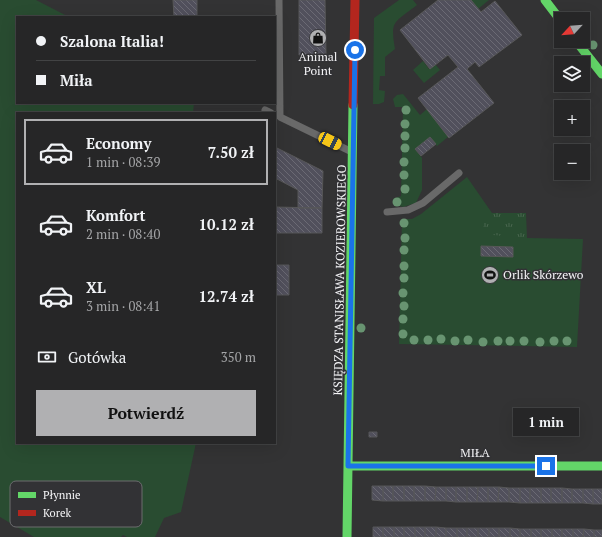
<!DOCTYPE html>
<html lang="pl">
<head>
<meta charset="utf-8">
<style>
  body { margin:0; font-family:"PT Serif",serif; background:#323233; color:#f1f3f6; height:100vh; display:flex; flex-direction:column; font-size:15px; white-space:nowrap }
  * { box-sizing:border-box; margin:0 }
  p { font-size:13px; color:#a4a5a7 }
  .icon { flex:none; width:22px; height:22px; fill:none; stroke:currentColor; stroke-width:2; stroke-linecap:round; stroke-linejoin:round }
  .map { position:relative; flex:1; overflow:hidden }
  .sheet { position:absolute; left:16px; top:112px; width:260px; height:332px; display:flex; flex-direction:column; background:#262627; border-radius:0px; box-shadow:0 4px 16px #0002,0 0 0 1px #424344 }
  .sheet>* { flex:none }
  .guide { position:absolute; left:16px; top:16px; width:260px; height:88px; border-radius:0px; box-shadow:0 4px 16px #0002,0 0 0 1px #424344; display:grid; align-content:center; height:88px; padding:0 20px; background:#262627 }
  .needle { width:26px; rotate:244deg }
  .tools { position:absolute; left:554px; top:12px; display:grid; gap:8px }
  .tools a { display:grid; place-items:center; width:36px; height:36px; border-radius:0px; background:#262627; box-shadow:0 4px 16px #0002,0 0 0 1px #424344; font-size:20px }
  .end { position:absolute; width:18px; height:18px; margin:-9px; border:5px solid #1a73e8; background:#fff; box-shadow:0 0 0 2px #fff }
  .from { border-radius:50% }
  .bubble { position:absolute; height:28px; border-radius:0px; background:#262627; box-shadow:0 4px 16px #0002,0 0 0 1px #424344; font-size:13px; font-weight:700; line-height:28px; text-align:center }
  .car { position:absolute; width:12px; height:24px; margin:-12px -6px; border-radius:5px; box-shadow:0 0 3px 1px #0007; background:linear-gradient(#f5c518 24%,#345 0 40%,#f5c518 0 76%,#345 0 86%,#f5c518 0) }
  .guide b { display:flex; align-items:center; gap:14px; height:38px; font-size:15px }
  .guide b+b { border-top:1px solid #424344 }
  .guide i { width:10px; height:10px; background:#f1f3f6 }
  ul { padding:7px 0 0; list-style:none }
  li { display:flex; align-items:center; gap:12px; height:66px; margin:0 8px 6px; padding:0 12px; border:2px solid transparent; border-radius:0px }
  li div { flex:1 }
  li b { display:block; font-size:15px }
  li em { font-style:normal; font-weight:700 }
  li.active { border-color:#b0b0b2 }
  li>.icon { width:36px; height:36px; stroke-width:1.5 }
  .pay { display:flex; align-items:center; gap:10px; height:44px; padding:0 20px; font-size:15px }
  .pay p { margin-inline-start:auto }
  .action { display:flex; gap:8px; margin-top:auto; padding:8px 20px }
  .action a { flex:1; height:46px; border-radius:0px; background:#b0b0b2; color:#111; font-size:16px; font-weight:700; line-height:46px; text-align:center }
  .map>svg:first-child { display:block }
  .grass { fill:#294c31 }
  .park { fill:url(#park-tufts) }
  .building { fill:url(#building-back-hatch); stroke:#575758 }
  .lines { fill:none; stroke-linecap:round; stroke-linejoin:round }
  .lane { stroke:#696969; stroke-width:7 }
  .fast { stroke:#63d668; stroke-width:9 }
  .jam { stroke:#b3261e; stroke-width:9 }
  .tree { fill:#689471 }
  .route { stroke:#1a73e8; stroke-width:5 }
  .labels { text-anchor:middle; stroke-width:3; stroke-linejoin:round; paint-order:stroke }
  .poi-label { font-size:12px; fill:#f4f4f6; stroke:#323235 }
  .street-label { font-size:12px; fill:#f4f4f6; stroke:#323235 }
  .key { fill:#323235; stroke:#6c6c6f; stroke-width:1 }
  .key-label { font-size:11px; fill:#f4f4f6 }
</style>
</head>
<body>
<div class="map">
<svg width="602" height="537" viewBox="0 0 602 537">
  <defs>
    <pattern id="park-tufts" width="24" height="20" patternUnits="userSpaceOnUse"><rect width="24" height="20" fill="#294c31"/><path d="M3 7l-1-3M5 7V3M7 7l1-3M15 17l-1-3M17 17v-4M19 17l1-3" fill="none" stroke="#49664f"/></pattern>
    <pattern id="building-back-hatch" width="6" height="6" patternUnits="userSpaceOnUse"><rect width="6" height="6" fill="#51505c"/><path d="M-1 5l2 2M0 0l6 6M5-1l2 2" fill="none" stroke="#6b6a74"/></pattern>
  </defs>
  <rect width="100%" height="100%" fill="#333334"/>
  <path class="grass" d="M0 0H36L69 17H17V103H194L193 113H17V443H196L181 512 164 518 155 537H127L123 535 121 537H34L0 517Z
    M399 0H413L417 5C394 23 390 20 395 49L385 57V76H380L379 90 385 91 384 102 379 104H373L374 18Z
    M471 0H489L478 9Z
    M423 61 429 69 435 64 440 70 424 83 413 70Z
    M403 94 420 115 427 109 448 137 437 146 430 138 415 149 422 158V190L416 203 403 207 393 204V199L401 196 403 107H395L393 99 397 95Z
    M467 177 492 213H526L527 238 583 239 577 347 399 344 402 219H412L421 214Z"/>
  <path class="park" d="M484 213H526V238L483 234Z"/>
  <path class="building" d="M173 0H197V17H174Z
    M299 0H325L326 54 299 55Z
    M438 0H471L481 12 495 1 522 35 479 67 475 62 467 69 494 103 449 138 418 98 458 67 448 55 430 69 400 30Z
    M430 137 436 144 421 156 415 149Z
    M275 147 323 171 322 208H298V190L275 178Z
    M275 207 322 208V233H275Z
    M481 246 513 247V257L481 256Z
    M275 265H289V295H275Z
    M369 432H377V437H369Z
    M372 486H383V501L372 500Z
    M383 486H393V501H383Z
    M393 486H404V501H393Z
    M404 486H414V501H404Z
    M414 486H425V501H414Z
    M425 486 436 487 435 501H425Z
    M436 487H446V501H435Z
    M446 487H456V502L446 501Z
    M456 487H467V502H456Z
    M467 487H478L477 502H467Z
    M478 487H488V502H477Z
    M488 487H499L498 502H488Z
    M499 487 509 488V502H498Z
    M509 488H520V503L509 502Z
    M520 488H530V503H520Z
    M530 488H541V503H530Z
    M541 488H551V503H541Z
    M551 488H562V503H551Z
    M562 488 572 489V503H562Z
    M572 489H583V503H572Z
    M583 489H593V504L583 503Z
    M593 489H602V504H593Z
    M373 527H383V537H373Z
    M383 527H394V537H383Z
    M394 527H404V537H394Z
    M404 527H415V537H404Z
    M415 527H425V537H415Z
    M425 527H436V537H425Z
    M436 527 446 528V537H436Z
    M446 528H457V537H446Z
    M457 528H467V537H457Z
    M467 528H478V537H467Z
    M478 528H489V537H478Z
    M489 528H499V537H489Z
    M499 528H510V537H499Z
    M510 528 520 529V537H510Z
    M520 529H531V537H520Z
    M531 529H541V537H531Z
    M541 529H552V537H541Z
    M552 529H562V537H552Z
    M562 529H573V537H562Z
    M573 529H584L583 537H573Z
    M584 529 594 530V537H583Z
    M594 530H602V537H594Z"/>
  <g class="lines">
    <path class="lane" d="M279 0 280 117 352 152
      M265 110 271 113
      M387 212 408 210 423 203 459 173"/>
    <path class="fast" d="M545 0 561 21
      M576 41 602 74
      M348 466H602
      M347 537 353 105"/>
    <path class="jam" d="M353 105 355 0"/>
  </g>
  <g class="tree">
    <circle cx="593" cy="45" r="4.5"/>
    <circle cx="406" cy="110" r="4.5"/>
    <circle cx="405" cy="124" r="4.5"/>
    <circle cx="405" cy="136" r="4.5"/>
    <circle cx="405" cy="148" r="4.5"/>
    <circle cx="404" cy="162" r="4.5"/>
    <circle cx="404" cy="175" r="4.5"/>
    <circle cx="405" cy="189" r="4.5"/>
    <circle cx="397" cy="202" r="4.5"/>
    <circle cx="404" cy="223" r="4.5"/>
    <circle cx="405" cy="238" r="4.5"/>
    <circle cx="404" cy="250" r="4.5"/>
    <circle cx="404" cy="266" r="4.5"/>
    <circle cx="404" cy="278" r="4.5"/>
    <circle cx="403" cy="293" r="4.5"/>
    <circle cx="404" cy="306" r="4.5"/>
    <circle cx="403" cy="319" r="4.5"/>
    <circle cx="361" cy="328" r="4.5"/>
    <circle cx="403" cy="334" r="4.5"/>
    <circle cx="441" cy="339" r="4.5"/>
    <circle cx="414" cy="340" r="4.5"/>
    <circle cx="428" cy="340" r="4.5"/>
    <circle cx="468" cy="340" r="4.5"/>
    <circle cx="455" cy="341" r="4.5"/>
    <circle cx="498" cy="341" r="4.5"/>
    <circle cx="510" cy="341" r="4.5"/>
    <circle cx="524" cy="341" r="4.5"/>
    <circle cx="554" cy="341" r="4.5"/>
    <circle cx="567" cy="341" r="4.5"/>
    <circle cx="483" cy="342" r="4.5"/>
    <circle cx="540" cy="342" r="4.5"/>
  </g>
  <g class="lines">
    <path class="route" d="M355 50 348 466H546"/>
  </g>
  <defs>
    <g id="shop-disc" transform="scale(0.9)"><circle r="9.5" fill="#b0b0b2" stroke="#323235"/><path d="M-5-2.5h2.3a2.7 3.5 0 0 1 5.4 0H5L5.5 6h-11ZM-1.5-2.5h3a1.5 2.3 0 0 0-3 0Z" fill="#111"/></g>
    <g id="stadium-disc" transform="scale(0.9)"><circle r="9.5" fill="#b0b0b2" stroke="#323235"/><path d="M0-5a6.5 5 0 1 0 0 10a6.5 5 0 1 0 0-10ZM-3.5-1.8h7v3.6h-7Z" fill="#111"/></g>
  </defs>
  <g fill-rule="evenodd">
    <use href="#shop-disc" x="318" y="38"/>
    <use href="#stadium-disc" x="490" y="275"/>
  </g>
  <g class="labels">
    <g class="poi-label">
      <text x="318" y="61">Animal<tspan x="318" dy="14">Point</tspan></text>
      <text x="503" y="279" text-anchor="start">Orlik Skórzewo</text>
    </g>
    <g class="street-label">
      <text transform="translate(340 280) rotate(-89)" y="4">KSIĘDZA STANISŁAWA KOZIEROWSKIEGO</text>
      <text x="475" y="457">MIŁA</text>
    </g>
  </g>
  <rect x="10" y="481" width="132" height="46" rx="6" class="key"/>
  <rect x="18" y="492" width="18" height="6" fill="#63d668"/>
  <rect x="18" y="510" width="18" height="6" fill="#b3261e"/>
  <g class="key-label">
    <text x="43" y="499">Płynnie</text>
    <text x="43" y="517">Korek</text>
  </g>
</svg>
<div class="tools">
<a><svg class="needle" viewBox="-14 -14 28 28"><path d="M0-13l5 13h-10z" fill="#e53935"/><path d="M0 13l5-13h-10z" fill="#a4a5a7"/></svg></a>
<a><svg class="icon" aria-label="layers" viewBox="0 0 24 24"><path d="M12 4l9 5-9 5-9-5zM3 14l9 5 9-5"/></svg></a>
<a>+</a>
<a>−</a>
</div>
<i class="end from" style="left:355px;top:50px"></i>
<i class="end" style="left:546px;top:466px"></i>
<div class="bubble" style="left:513px;top:408px;width:66px">1 min</div>
<i class="car" style="left:330px;top:141px;rotate:116deg"></i>
<div class="guide">
<b><i class="from"></i>Szalona Italia!</b>
<b><i></i>Miła</b>
</div>
<section class="sheet">
<ul>
<li class="active"><svg class="icon" aria-label="car" viewBox="0 0 24 24"><path d="M5 17H2v-5l4-1 3-4h7l3 4 3 1v5h-3M9 17h6M6 11h13"/><circle cx="7" cy="17" r="2"/><circle cx="17" cy="17" r="2"/></svg><div><b>Economy</b><p>1 min · 08:39</p></div><em>7.50 zł</em></li>
<li><svg class="icon" aria-label="car" viewBox="0 0 24 24"><path d="M5 17H2v-5l4-1 3-4h7l3 4 3 1v5h-3M9 17h6M6 11h13"/><circle cx="7" cy="17" r="2"/><circle cx="17" cy="17" r="2"/></svg><div><b>Komfort</b><p>2 min · 08:40</p></div><em>10.12 zł</em></li>
<li><svg class="icon" aria-label="car" viewBox="0 0 24 24"><path d="M5 17H2v-5l4-1 3-4h7l3 4 3 1v5h-3M9 17h6M6 11h13"/><circle cx="7" cy="17" r="2"/><circle cx="17" cy="17" r="2"/></svg><div><b>XL</b><p>3 min · 08:41</p></div><em>12.74 zł</em></li>
</ul>
<div class="pay"><svg class="icon" aria-label="cash" viewBox="0 0 24 24"><path d="M3 7h18v10H3z"/><circle cx="12" cy="12" r="2"/></svg>Gotówka<p>350 m</p></div>
<div class="action"><a>Potwierdź</a></div>
</section>
</div>
</body>
</html>
